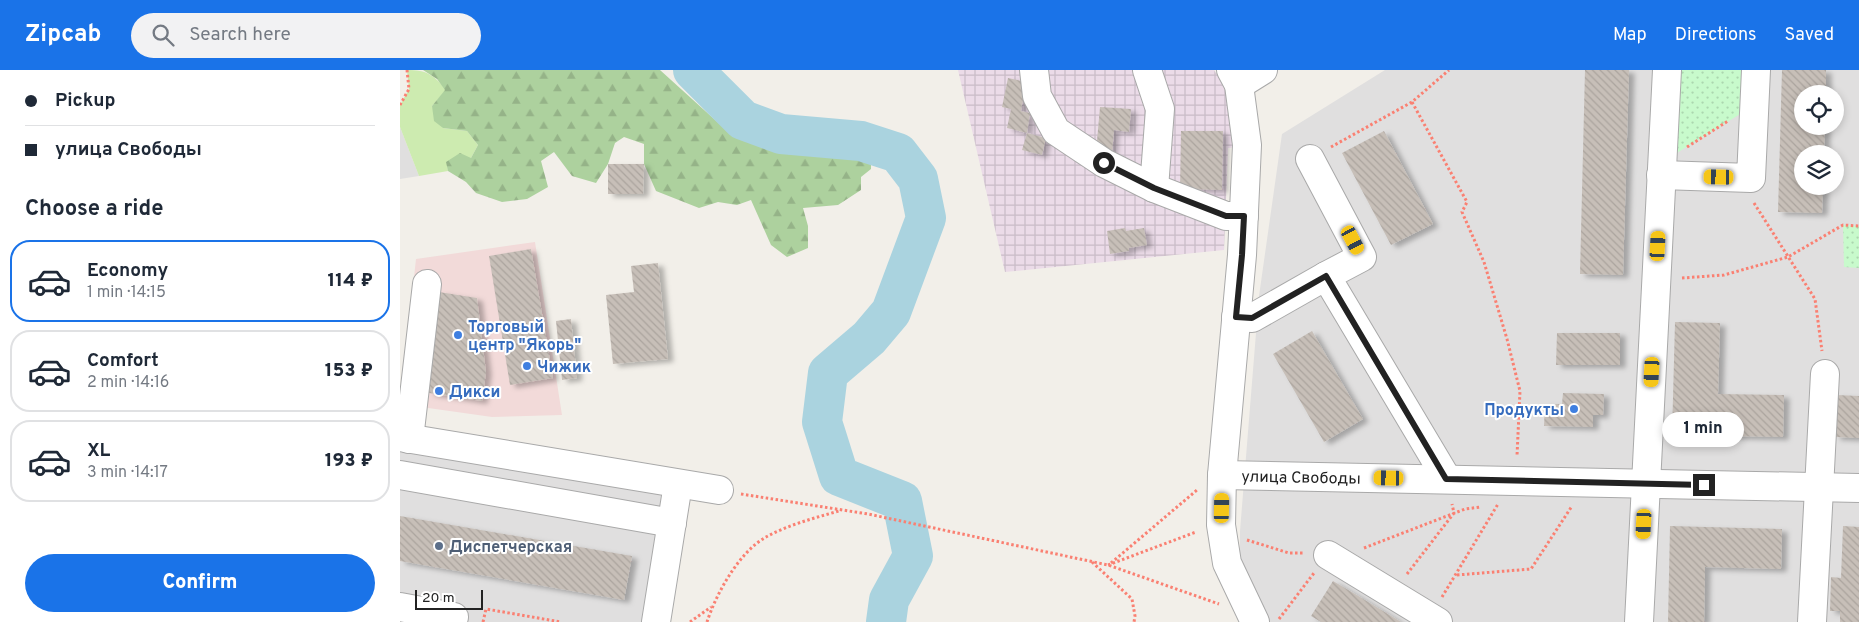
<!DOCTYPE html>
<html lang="en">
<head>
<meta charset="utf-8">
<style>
  body { margin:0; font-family:Overpass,sans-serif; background:#f2f2f3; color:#1f2937; height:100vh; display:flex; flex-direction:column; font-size:19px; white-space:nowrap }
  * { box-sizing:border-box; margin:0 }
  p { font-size:16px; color:#747a83 }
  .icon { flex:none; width:28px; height:28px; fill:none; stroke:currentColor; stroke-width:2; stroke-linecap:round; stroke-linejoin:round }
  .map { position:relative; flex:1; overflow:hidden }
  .details { display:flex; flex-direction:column; background:#fff; width:400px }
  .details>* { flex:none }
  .hud { display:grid; align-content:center; height:110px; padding:0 25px; background:#fff }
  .tools { position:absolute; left:1394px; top:15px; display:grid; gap:10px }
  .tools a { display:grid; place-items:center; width:50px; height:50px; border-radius:50%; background:#fff; box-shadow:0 2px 8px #0003; font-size:25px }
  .scale { position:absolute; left:15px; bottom:12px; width:68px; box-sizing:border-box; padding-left:5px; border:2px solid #222; border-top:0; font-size:14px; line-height:18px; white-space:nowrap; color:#222; -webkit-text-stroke:4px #fff; paint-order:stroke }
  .end { position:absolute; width:22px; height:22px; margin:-11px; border:6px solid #222; background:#fff; box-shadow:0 0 0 2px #fff }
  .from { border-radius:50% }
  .bubble { position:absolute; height:35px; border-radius:18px; background:#fff; box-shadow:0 2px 8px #0003; font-size:16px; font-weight:800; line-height:35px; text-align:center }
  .car { position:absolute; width:15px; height:30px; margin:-15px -8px; border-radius:6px; box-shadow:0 0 4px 1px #0007; background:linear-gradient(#f5c518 24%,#345 0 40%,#f5c518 0 76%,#345 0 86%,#f5c518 0) }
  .hud b { display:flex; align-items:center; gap:18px; height:48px; font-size:19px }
  .hud b+b { border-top:1px solid #e0e1e3 }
  .hud i { width:12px; height:12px; background:#1f2937 }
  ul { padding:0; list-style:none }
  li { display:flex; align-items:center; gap:15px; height:82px; margin:0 10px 8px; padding:0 15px; border:2px solid #e0e1e3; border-radius:20px }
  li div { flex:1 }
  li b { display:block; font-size:19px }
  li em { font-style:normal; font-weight:800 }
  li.current { border-color:#1a73e8 }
  li>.icon { width:45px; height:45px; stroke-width:1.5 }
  h2 { padding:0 25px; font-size:22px; line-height:60px }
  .cta { display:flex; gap:10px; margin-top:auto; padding:10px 25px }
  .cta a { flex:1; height:58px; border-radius:30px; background:#1a73e8; color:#fff; font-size:20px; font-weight:800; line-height:58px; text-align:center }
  header { display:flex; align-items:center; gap:30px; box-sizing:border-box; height:70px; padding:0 25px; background:#1a73e8; color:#fff }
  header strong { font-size:24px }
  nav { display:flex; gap:28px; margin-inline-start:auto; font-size:18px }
  .search { width:350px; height:45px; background:#f2f2f3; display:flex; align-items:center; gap:12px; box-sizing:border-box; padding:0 18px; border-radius:28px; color:#747a83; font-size:19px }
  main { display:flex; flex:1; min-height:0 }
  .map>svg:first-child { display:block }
  .residential { fill:#e0dfdf; fill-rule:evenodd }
  .commercial { fill:#f2dad9 }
  .industrial { fill:url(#industrial-grid) }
  .grass { fill:#cdebb0 }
  .forest { fill:url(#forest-firs) }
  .park { fill:url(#park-dots) }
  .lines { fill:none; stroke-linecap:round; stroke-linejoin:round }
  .river { stroke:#aad3df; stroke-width:40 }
  .building { fill:url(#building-back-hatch); filter:url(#shadow) }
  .minor-casing { stroke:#a9a9a9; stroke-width:30 }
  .path { stroke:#fa8072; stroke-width:3; stroke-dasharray:2.5 2.5; stroke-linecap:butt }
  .minor { stroke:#fff; stroke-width:28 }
  .route { stroke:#222; stroke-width:6 }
  .shop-dot { fill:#3f7fe0; stroke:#fff; stroke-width:2 }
  .service-dot { fill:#5c6f8a; stroke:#fff; stroke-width:2 }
  .labels { text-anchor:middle; stroke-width:4; stroke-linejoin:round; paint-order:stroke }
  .shop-label { font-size:16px; font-weight:bold; fill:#366cbe; stroke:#fff; text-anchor:start }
  .street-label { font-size:16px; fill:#222; stroke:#fff }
  .service-label { font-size:16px; font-weight:bold; fill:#4e5e75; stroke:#fff; text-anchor:start }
</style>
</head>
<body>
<header>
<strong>Zipcab</strong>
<div class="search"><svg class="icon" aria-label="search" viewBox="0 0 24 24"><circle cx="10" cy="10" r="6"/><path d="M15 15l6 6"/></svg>Search here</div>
<nav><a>Map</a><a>Directions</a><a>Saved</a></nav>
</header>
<main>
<section class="details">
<div class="hud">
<b><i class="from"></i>Pickup</b>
<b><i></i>улица Свободы</b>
</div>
<h2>Choose a ride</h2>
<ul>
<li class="current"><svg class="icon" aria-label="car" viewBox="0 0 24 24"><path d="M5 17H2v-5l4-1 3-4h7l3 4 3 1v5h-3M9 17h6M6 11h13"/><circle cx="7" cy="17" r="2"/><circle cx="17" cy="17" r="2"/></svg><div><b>Economy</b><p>1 min · 14:15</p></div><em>114 ₽</em></li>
<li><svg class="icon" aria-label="car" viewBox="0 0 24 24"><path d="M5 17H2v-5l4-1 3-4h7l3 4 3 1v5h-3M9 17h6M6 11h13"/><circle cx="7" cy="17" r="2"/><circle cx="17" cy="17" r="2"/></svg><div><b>Comfort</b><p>2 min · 14:16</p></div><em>153 ₽</em></li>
<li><svg class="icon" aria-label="car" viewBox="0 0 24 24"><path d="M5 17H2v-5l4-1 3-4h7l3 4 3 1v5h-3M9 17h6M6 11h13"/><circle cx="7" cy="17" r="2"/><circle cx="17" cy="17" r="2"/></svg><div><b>XL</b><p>3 min · 14:17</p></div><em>193 ₽</em></li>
</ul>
<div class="cta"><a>Confirm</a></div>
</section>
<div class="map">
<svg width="1459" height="552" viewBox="0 0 1459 552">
  <defs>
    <pattern id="industrial-grid" width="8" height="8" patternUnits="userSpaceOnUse" patternTransform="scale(1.25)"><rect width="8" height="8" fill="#ebdbe8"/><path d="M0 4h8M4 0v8" fill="none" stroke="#c9bcc7"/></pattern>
    <pattern id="forest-firs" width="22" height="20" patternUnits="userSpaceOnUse" patternTransform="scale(1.25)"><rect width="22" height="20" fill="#add19e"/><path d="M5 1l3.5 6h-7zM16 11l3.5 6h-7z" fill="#95b388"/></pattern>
    <pattern id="park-dots" width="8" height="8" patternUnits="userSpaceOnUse" patternTransform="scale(1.25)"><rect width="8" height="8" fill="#c8facc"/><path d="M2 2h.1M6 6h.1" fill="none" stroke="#acd6af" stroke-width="1.8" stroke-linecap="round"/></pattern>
    <pattern id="building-back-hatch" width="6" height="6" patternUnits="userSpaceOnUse" patternTransform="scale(1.25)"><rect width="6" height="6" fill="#c7bfb8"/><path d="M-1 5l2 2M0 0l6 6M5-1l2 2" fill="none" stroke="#aba49e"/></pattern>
    <filter id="shadow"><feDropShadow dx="5.5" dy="3" stdDeviation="2.5" flood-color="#0004"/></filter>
  </defs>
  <rect width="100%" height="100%" fill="#f2efe9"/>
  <path class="residential" d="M985 0H1459V552H839L840 461 859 226 882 64ZM1402 24H1435V56H1402ZM1402 84H1435V116H1402Z
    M0 57 19 106 0 109Z
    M0 367 278 414 256 552H0Z"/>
  <path class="commercial" d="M135 172 162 345 92 347 0 334 16 189Z"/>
  <path class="industrial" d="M558 0H814L821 11 839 54 840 77 828 78 824 180 605 202Z"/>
  <path class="grass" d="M7 0C27 0 34 5 46 20L32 36 43 58 67 61 78 75 71 88 47 92 48 101 19 106 0 57V35L9 19Z"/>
  <path class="forest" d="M23 0H260L324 58C359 83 403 77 444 83 453 84 462 86 471 88V99L461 107V120L438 135 403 138 408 156V178L387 187 371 175 351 130 337 135 318 132 299 138 256 121 244 94V74L224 67 215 73 208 94 196 113 172 106 154 82 141 91 148 117 127 129 102 132 76 123 66 112 48 101 46 92 60 83 71 88 78 75 67 61 43 58 34 51 32 36 45 20 37 9Z"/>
  <path class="park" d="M1267 0H1356L1355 35 1262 92Z
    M1443 155 1459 156V198L1444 197Z"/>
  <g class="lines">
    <path class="river" d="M293 0 343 50 381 64 461 71 498 83 518 109 526 148 491 242 469 268 428 303 422 352 439 406 502 431 513 486 489 530 486 552"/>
  </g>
  <path class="building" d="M1185 0H1229L1223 205 1180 204Z
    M1382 0H1426V24H1402V56H1425L1424 84H1402V116H1423L1422 143 1378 142Z
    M608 8 626 12 621 41 630 43 627 63 607 58 611 39 602 37Z
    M700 37 731 39 729 62 714 60 712 84 696 82Z
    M781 61H823L822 120 780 119Z
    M984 61 1033 154 991 175 942 83Z
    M627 63 646 68 642 85 622 80Z
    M208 94H244L243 124H208Z
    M725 158 726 161 744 158 747 175 729 178V181L710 184 707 161Z
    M131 179 153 308 110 315 89 186Z
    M258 193 268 289 213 294 206 225 234 222 231 196Z
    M39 222 77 228 86 302 82 331 29 323Z
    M171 249 177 308 162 310 156 251Z
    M1275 252 1320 253 1318 324 1384 325 1383 367 1272 365Z
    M912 261 963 349 924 372 873 284Z
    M1157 263H1220V295H1156Z
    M1163 323 1204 324 1203 345H1193V357L1144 356 1145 334H1162Z
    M1436 325 1459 326V368L1435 367Z
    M0 446 232 486 224 530 0 491Z
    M1270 456 1382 459 1381 499 1305 497 1304 552H1268Z
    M1443 456 1459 457V552H1440V541H1430L1431 507 1441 508Z
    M933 511 955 524 1001 552H921L911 546Z"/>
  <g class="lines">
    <g class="minor-casing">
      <g id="minor">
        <path d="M634 0 637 26 656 61 704 93 754 118 826 146H844"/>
        <path d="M747 0 760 39 754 118"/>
        <path d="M831 0 839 15 847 75 842 185 822 405 821 455 827 493 855 552"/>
        <path d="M839 15 863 0"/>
        <path d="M910 89 962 187 926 206 1047 409"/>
        <path d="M1261 105 1351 108 1356 0"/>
        <path d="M836 247 852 248 926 206"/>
        <path d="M0 367 319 420"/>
        <path d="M9 369 27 214"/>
        <path d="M0 405 272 453"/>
        <path id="s1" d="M822 405 1459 418"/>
        <path d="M928 485 1038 552"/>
        <path d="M0 537 54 547"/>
        <path d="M256 552 278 414"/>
        <path d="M1239 552 1267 0"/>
        <path d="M1412 552 1425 304"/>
      </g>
    </g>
    <path class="path" d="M1012 32 1067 132 1062 142 1084 192 1107 269 1120 321 1117 386
      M0 35 9 19 7 0
      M931 77 1012 32 1049 0
      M1287 77 1328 51
      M1354 133 1415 229 1422 281
      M1282 208 1324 205 1388 187 1443 155 1459 156
      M341 424 468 444 708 495 819 534
      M847 470 889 483H904
      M964 478 1065 439 1081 437
      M692 492 732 529 735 546 734 552
      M711 493 797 420
      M708 495 796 462
      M1007 504 1054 443 1052 434
      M1057 505 1131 499 1172 436
      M1042 527 1098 434
      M879 549 914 503
      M83 552 86 539 161 552
      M290 552 311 537
      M307 552C316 524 339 482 366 467 388 455 414 448 439 441"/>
    <use href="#minor" class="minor"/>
  </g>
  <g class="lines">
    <path class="route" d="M704 93 754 118 826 146H844L842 185 836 247 852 248 926 206 1046 409 1304 415"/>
  </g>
  <g class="shop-dot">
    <circle cx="58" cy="265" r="5"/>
    <circle cx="127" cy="296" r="5"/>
    <circle cx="39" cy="321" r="5"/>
    <circle cx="1174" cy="339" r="5"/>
  </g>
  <circle class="service-dot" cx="39" cy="476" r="5"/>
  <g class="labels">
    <g class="shop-label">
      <text x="68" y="262">Торговый<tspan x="68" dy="18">центр "Якорь"</tspan></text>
      <text x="137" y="302">Чижик</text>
      <text x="49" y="327">Дикси</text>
      <text x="1164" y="345" text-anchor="end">Продукты</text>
    </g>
    <g class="street-label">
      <text dy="6" stroke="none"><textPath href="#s1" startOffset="79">улица Свободы</textPath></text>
    </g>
    <g class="service-label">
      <text x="49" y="482">Диспетчерская</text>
    </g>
  </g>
</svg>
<div class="tools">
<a><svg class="icon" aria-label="locate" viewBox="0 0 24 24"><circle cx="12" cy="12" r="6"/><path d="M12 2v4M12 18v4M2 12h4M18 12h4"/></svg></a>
<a><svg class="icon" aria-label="layers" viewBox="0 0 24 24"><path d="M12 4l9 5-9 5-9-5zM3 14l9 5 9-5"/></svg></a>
</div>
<div class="scale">20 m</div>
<i class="end from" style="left:704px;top:93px"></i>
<i class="end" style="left:1304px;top:415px"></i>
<div class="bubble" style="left:1262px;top:342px;width:82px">1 min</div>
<i class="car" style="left:1319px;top:107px;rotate:271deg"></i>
<i class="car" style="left:953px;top:170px;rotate:152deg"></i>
<i class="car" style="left:1258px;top:176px;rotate:3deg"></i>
<i class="car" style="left:1252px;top:302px;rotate:183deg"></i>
<i class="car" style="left:989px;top:408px;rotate:271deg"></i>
<i class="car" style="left:822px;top:438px;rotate:1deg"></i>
<i class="car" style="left:1244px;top:454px;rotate:183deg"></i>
</div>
</main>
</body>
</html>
